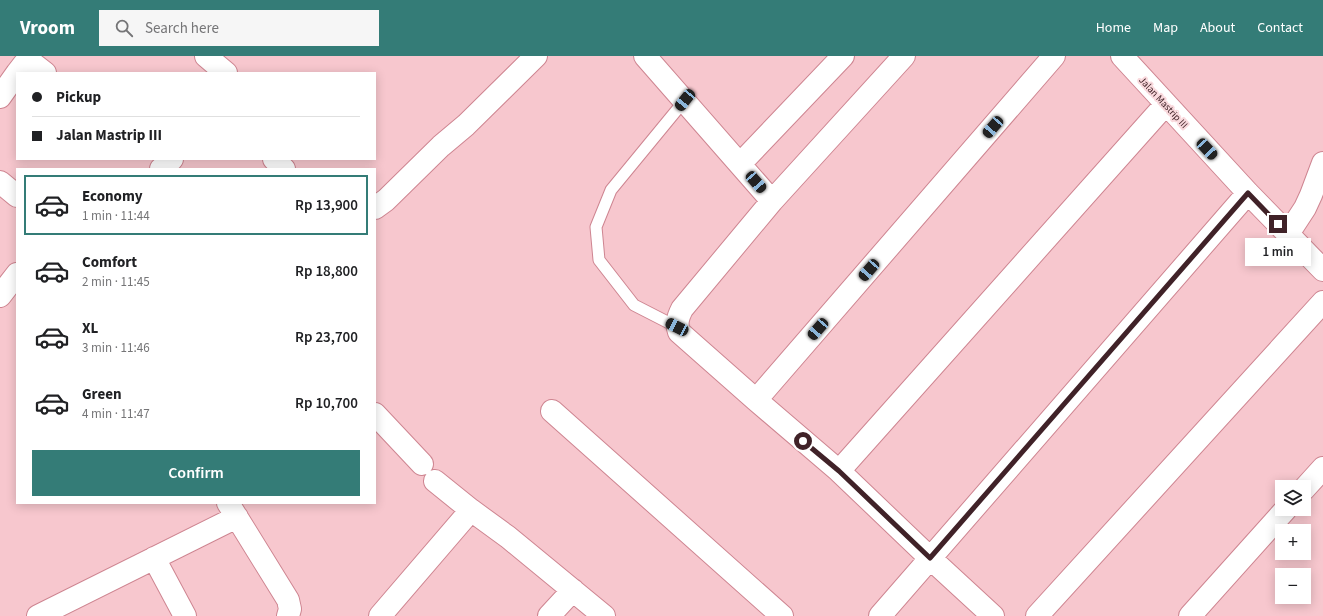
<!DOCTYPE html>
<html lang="en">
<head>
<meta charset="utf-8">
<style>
  body { margin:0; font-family:"Source Sans 3",sans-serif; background:#f6f6f6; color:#202124; height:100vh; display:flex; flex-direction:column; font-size:15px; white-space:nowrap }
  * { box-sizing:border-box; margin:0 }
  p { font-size:13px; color:#757577 }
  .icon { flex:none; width:22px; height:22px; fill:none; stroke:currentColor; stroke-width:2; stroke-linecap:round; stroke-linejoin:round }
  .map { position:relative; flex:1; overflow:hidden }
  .side { position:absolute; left:16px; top:112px; width:360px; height:336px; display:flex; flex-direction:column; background:#fff; border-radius:0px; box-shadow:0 2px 10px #0003 }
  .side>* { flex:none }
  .hud { position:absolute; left:16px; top:16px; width:360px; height:88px; border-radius:0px; box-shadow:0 2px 10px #0003; display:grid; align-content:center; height:88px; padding:0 16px; background:#fff }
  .controls { position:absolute; left:1275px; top:424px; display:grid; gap:8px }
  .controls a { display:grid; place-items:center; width:36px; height:36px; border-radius:0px; background:#fff; box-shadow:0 2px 10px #0003; font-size:20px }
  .end { position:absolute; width:18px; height:18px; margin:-9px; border:5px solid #402228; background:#fff; box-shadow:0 0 0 2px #fff }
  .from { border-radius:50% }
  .bubble { position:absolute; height:28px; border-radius:0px; background:#fff; box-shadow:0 2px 10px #0003; font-size:13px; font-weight:600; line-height:28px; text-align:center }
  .car { position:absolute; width:12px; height:24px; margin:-12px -6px; border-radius:5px; box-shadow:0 0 3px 1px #0007; background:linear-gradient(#222 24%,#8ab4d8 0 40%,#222 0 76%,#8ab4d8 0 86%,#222 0) }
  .hud b { display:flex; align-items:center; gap:14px; height:38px; font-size:15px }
  .hud b+b { border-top:1px solid #e0e0e0 }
  .hud i { width:10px; height:10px; background:#202124 }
  ul { padding:7px 0 0; list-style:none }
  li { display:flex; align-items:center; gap:12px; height:60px; margin:0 8px 6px; padding:0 8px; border:2px solid transparent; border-radius:0px }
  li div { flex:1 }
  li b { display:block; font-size:15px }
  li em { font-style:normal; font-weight:600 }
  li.active { border-color:#347c77 }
  li>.icon { width:36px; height:36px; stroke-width:1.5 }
  .button { display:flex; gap:8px; margin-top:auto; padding:8px 16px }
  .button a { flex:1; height:46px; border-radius:0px; background:#347c77; color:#fff; font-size:16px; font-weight:600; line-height:46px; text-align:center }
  header { display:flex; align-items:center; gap:24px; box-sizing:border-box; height:56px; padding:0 20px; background:#347c77; color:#fff }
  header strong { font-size:19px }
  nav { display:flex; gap:22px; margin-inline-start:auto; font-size:14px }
  .search { width:280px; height:36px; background:#f6f6f6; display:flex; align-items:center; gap:10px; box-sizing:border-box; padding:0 14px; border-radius:0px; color:#757577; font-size:15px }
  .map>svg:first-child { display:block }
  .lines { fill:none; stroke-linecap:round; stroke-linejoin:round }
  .lane-casing { stroke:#ce8591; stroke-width:13 }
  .street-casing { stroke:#ce8591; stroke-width:24 }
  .lane { stroke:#fff; stroke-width:11 }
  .street { stroke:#fff; stroke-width:22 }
  .route { stroke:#402228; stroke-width:5 }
  .labels { text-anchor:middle; stroke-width:4; stroke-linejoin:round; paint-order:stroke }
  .street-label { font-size:10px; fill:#402228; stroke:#f9d9dd }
</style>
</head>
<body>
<header>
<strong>Vroom</strong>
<div class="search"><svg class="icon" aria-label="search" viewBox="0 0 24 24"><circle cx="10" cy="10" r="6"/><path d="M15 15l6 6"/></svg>Search here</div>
<nav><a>Home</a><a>Map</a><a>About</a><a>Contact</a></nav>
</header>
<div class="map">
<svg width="1323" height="560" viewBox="0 0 1323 560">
  <rect width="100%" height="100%" fill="#f7c7ce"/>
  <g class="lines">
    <g class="lane-casing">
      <path id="lane" d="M677 271 634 249 599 204 596 171 611 134 685 44"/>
    </g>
    <g class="street-casing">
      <path id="street" d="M206 0 226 17
        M645 0 772 145
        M904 0 772 145 682 253C678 261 676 267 679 276L756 344 839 415 930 502 993 560
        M1122 0 1248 137 1323 214
        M17 17 24 8 27 5 31 6 45 17
        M0 41 17 17
        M274 103 284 113
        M740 108 843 0
        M161 113 172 103
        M0 126 17 140
        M375 152 386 144 441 90 466 69 536 0
        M1288 178 1305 152 1311 139 1323 107
        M0 240 17 218
        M756 344 1054 0
        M552 355 782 560
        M375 358 422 408
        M839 415 1166 48
        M435 425 471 454 508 481 604 560
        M1304 433 1323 412
        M228 447 288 544 290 553 288 560
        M154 502 185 560
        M38 560 237 461
        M380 560 471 454
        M549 560 573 534
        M880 560 1248 137
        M1037 560 1323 246
        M1190 560 1286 453"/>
    </g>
    <use href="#lane" class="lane"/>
    <use href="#street" class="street"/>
  </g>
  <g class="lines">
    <path class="route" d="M803 385 839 415 930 502 1248 137 1278 168"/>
  </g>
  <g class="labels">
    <g class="street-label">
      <text transform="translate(1164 46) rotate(47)" y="4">Jalan Mastrip III</text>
    </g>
  </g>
</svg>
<div class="controls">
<a><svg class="icon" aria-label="layers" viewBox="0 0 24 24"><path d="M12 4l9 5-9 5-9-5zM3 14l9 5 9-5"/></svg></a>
<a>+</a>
<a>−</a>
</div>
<i class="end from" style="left:803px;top:385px"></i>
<i class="end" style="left:1278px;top:168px"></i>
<div class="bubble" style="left:1245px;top:182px;width:66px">1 min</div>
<i class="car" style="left:685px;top:44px;rotate:219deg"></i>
<i class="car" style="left:993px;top:71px;rotate:221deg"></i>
<i class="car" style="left:1207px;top:93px;rotate:137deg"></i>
<i class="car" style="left:756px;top:126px;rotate:139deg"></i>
<i class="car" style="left:869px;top:214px;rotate:221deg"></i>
<i class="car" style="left:677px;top:271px;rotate:297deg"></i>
<i class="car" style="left:818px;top:273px;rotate:221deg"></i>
<div class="hud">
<b><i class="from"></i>Pickup</b>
<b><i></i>Jalan Mastrip III</b>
</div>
<section class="side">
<ul>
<li class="active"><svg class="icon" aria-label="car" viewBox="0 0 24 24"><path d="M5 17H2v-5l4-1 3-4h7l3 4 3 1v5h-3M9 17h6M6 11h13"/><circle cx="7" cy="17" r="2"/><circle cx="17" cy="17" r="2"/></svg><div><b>Economy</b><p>1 min · 11:44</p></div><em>Rp 13,900</em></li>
<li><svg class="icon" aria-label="car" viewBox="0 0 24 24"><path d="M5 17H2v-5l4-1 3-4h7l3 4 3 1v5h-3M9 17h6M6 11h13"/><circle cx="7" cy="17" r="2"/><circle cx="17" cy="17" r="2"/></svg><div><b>Comfort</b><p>2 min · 11:45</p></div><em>Rp 18,800</em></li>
<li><svg class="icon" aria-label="car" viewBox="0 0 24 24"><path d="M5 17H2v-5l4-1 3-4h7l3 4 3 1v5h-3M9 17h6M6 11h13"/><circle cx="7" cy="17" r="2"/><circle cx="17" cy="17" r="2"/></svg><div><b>XL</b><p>3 min · 11:46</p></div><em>Rp 23,700</em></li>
<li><svg class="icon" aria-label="car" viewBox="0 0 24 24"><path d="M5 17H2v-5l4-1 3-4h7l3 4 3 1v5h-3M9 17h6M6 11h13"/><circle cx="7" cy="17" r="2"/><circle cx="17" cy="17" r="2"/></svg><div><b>Green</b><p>4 min · 11:47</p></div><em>Rp 10,700</em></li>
</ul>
<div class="button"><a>Confirm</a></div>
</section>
</div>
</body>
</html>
